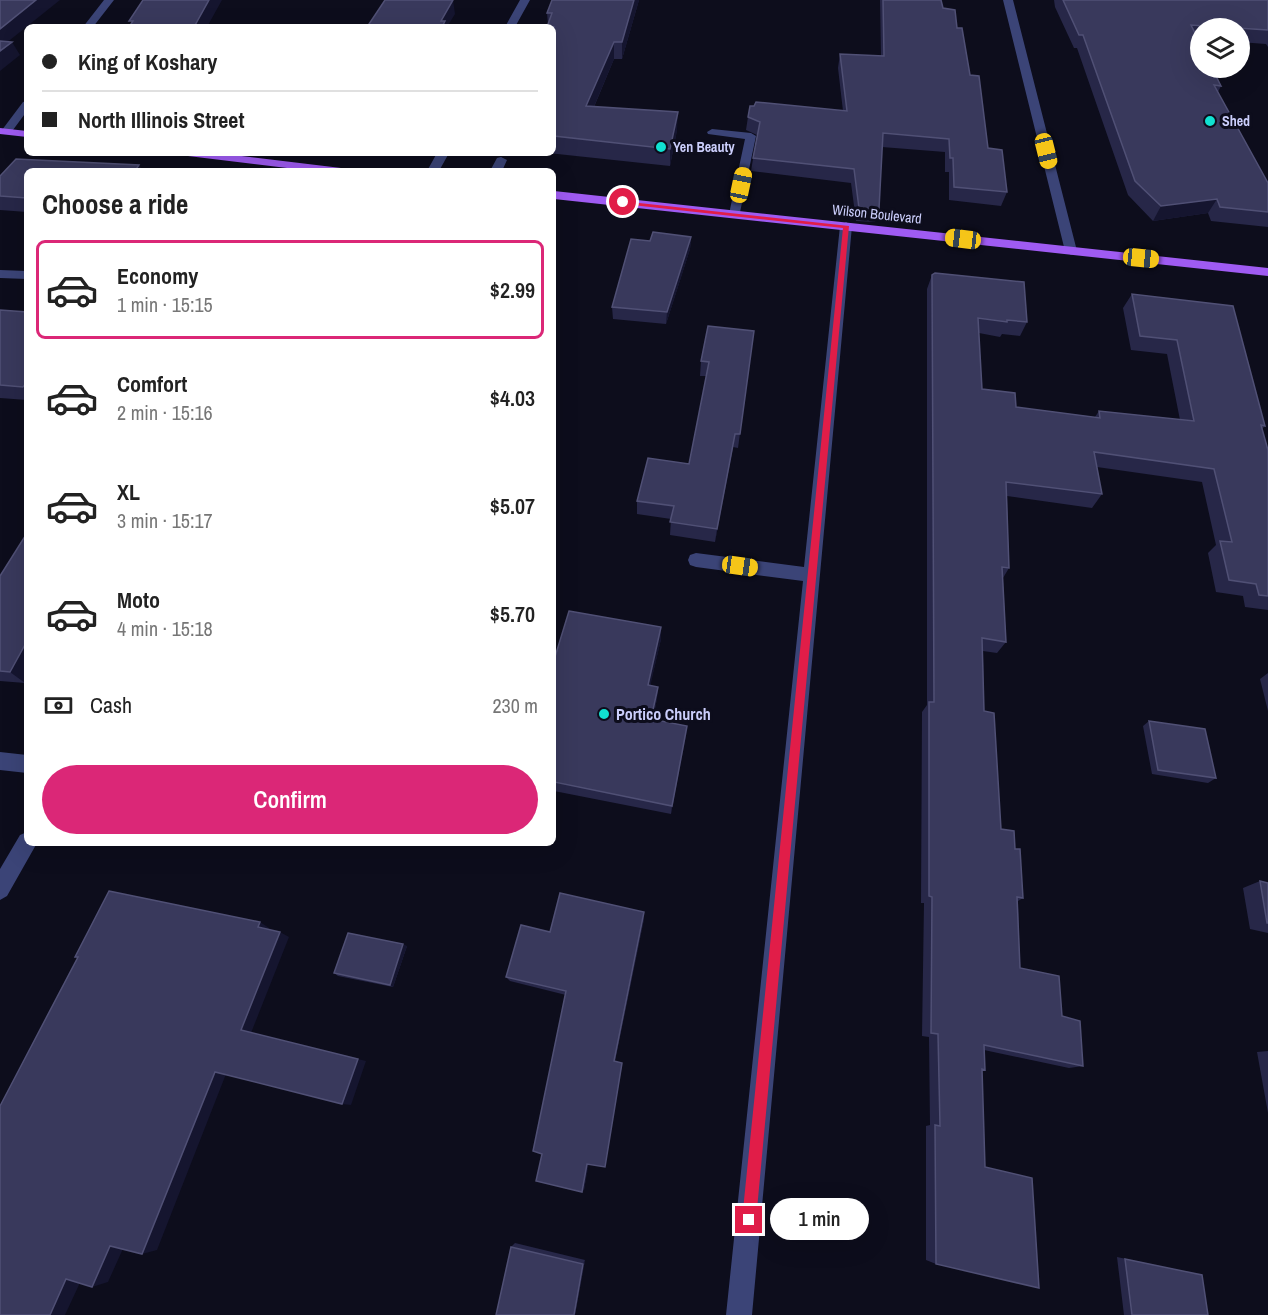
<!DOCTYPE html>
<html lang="en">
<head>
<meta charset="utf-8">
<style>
  body { margin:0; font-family:"Archivo Narrow",sans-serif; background:#f6f6f6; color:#222; height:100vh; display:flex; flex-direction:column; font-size:22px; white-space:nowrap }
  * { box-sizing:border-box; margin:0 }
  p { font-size:20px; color:#767676 }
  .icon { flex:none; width:33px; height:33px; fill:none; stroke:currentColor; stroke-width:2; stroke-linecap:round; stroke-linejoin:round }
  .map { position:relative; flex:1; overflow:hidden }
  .side { position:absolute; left:24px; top:168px; width:532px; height:678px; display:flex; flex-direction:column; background:#fff; border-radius:9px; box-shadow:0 6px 24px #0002 }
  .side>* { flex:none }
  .hud { position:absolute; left:24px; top:24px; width:532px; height:132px; border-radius:9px; box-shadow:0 6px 24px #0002; display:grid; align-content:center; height:132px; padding:0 18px; background:#fff }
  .fabs { position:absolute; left:1190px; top:18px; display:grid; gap:12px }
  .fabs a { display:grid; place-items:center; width:60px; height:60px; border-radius:50%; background:#fff; box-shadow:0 6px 24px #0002; font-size:30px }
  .end { position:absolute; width:27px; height:27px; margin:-14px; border:8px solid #e11d48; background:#fff; box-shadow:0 0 0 3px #fff }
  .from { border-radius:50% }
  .bubble { position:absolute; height:42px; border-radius:21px; background:#fff; box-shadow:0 6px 24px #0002; font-size:20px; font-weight:600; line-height:42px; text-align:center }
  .car { position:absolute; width:18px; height:36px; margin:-18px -9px; border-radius:8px; box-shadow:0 0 4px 2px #0007; background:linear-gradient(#f5c518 24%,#345 0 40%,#f5c518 0 76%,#345 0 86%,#f5c518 0) }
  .hud b { display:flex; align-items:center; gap:21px; height:57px; font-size:22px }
  .hud b+b { border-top:2px solid #e0e0e0 }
  .hud i { width:15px; height:15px; background:#222 }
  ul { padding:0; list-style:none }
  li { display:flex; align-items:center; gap:18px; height:99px; margin:0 12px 9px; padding:0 6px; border:3px solid transparent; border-radius:9px }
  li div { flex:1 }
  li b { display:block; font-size:22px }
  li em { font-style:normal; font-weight:600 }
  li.selected { border-color:#db2777 }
  li>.icon { width:54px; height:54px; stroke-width:1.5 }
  h2 { padding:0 18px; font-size:27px; line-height:72px }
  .pay { display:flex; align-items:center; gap:15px; height:66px; padding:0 18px; font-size:22px }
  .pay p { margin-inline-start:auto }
  .button { display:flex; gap:12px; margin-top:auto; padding:12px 18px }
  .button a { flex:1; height:69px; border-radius:36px; background:#db2777; color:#fff; font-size:24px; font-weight:600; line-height:69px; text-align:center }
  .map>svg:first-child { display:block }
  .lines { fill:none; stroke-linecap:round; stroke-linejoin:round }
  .minor { fill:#3b4477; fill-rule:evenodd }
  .major { fill:#9f5bf2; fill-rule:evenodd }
  .wall { fill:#272748 }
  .shaded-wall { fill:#15152f }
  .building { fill:#39395c; stroke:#505075; stroke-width:1.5 }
  .route { fill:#e11d48 }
  .poi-dot { fill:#11e1d1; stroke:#0d0d1c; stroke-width:2 }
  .labels { text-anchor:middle; stroke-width:6; stroke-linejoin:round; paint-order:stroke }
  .far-poi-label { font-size:14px; font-weight:bold; fill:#cbcefb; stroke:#0d0d1c; text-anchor:start }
  .far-street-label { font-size:14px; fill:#cbcefb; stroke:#0d0d1c }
  .poi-label { font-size:16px; font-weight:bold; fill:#cbcefb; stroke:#0d0d1c; text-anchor:start }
</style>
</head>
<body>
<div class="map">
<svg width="1268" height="1315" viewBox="0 0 1268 1315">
  <rect width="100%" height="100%" fill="#0d0d1c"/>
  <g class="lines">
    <path class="minor" d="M104 0H114L93 27H83Z
      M520 0H530L515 27H505Z
      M1003 0H1013L1077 251 1075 254 1071 255 1065 251Z
      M27 101V111L10 134H2V130L23 102Z
      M712 129 751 133 756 136 739 217H731L729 214 745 139 708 134 707 132Z
      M437 153H449L439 171H427Z
      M501 157 507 160 502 171H490L497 158Z
      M846 222 852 226 752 1315H726L803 581 696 567 690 565 688 560 690 555 696 553 804 567 840 226Z
      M0 270 27 271V279L0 278Z
      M0 752 27 755V773L0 770Z
      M27 832V843H37L7 896 0 900V869L20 835Z"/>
    <path class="major" d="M0 128 27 131V137L0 134Z
      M182 153H217L341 168 347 171H312L188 156Z
      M554 191 1268 268V276L554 199Z"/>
  </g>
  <path class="wall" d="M639 0 622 59H614L594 107 677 130 670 166 548 153H554V27L548 24 547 13Z
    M880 0H941L943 8 957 28 970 75 988 148 1007 192 1001 206 949 200V172H945V152L882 147 879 209 875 222 856 221 851 183 751 171 757 135 746 130 748 117 843 111 838 68 840 54 881 56Z
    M1054 0H1268V47L1266 44 1239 42V28H1200V40H1198L1221 86 1218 92 1268 183V227L1211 221 1208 213 1153 221 1128 195 1077 48H1074L1055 7Z
    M16 159 139 165 142 171H27V212L0 210V176Z
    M691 237 690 249 666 324 613 319 612 307 650 241Z
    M932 275 1027 322 1020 336 1002 334 1000 337 979 333 982 389 1016 407 1095 417 1099 411 1180 420 1167 354 1131 350 1123 308 1132 294 1265 426 1262 429 1268 450V610L1245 607 1243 596 1216 592 1208 553 1216 545 1202 482 1097 467 1102 494 1092 508 1007 496 1009 568 1003 578 1006 642 997 653 983 651 984 711 1001 829 1015 849 1023 898 1018 901 1020 968 1062 1016 1083 1066 1069 1068 984 1050 985 1070H982L936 1264 926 1260V1126L930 1125 929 1037 922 1036 924 903H921L922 712 927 705V289Z
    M0 310 27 312V400L0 398Z
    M754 331 738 448 733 447 715 542 670 535 671 519 637 514V501L689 464 707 376H700L701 361Z
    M27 533V679L25 683 0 681V576Z
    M661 639 650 685 658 687 657 698 653 720 687 726 671 814 554 791V660Z
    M1268 673V711L1260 679Z
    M1149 721 1216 778 1208 783 1152 774 1143 726Z
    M1260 881 1268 883V933L1250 929 1243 888Z
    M644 919 615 1061 622 1065 605 1166 588 1164 584 1190 566 995 510 981 506 977 550 932Z
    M407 946 393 987 338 976 334 973Z
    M1268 1051V1113L1257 1052Z
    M515 1243 585 1260 575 1315 511 1247Z
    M1117 1257 1192 1273 1208 1315H1124Z"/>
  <path class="shaded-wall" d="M36 0H60L0 48V29Z
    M209 0H222L207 27H194Z
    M448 0H453L455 14 447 27H442L441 21Z
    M634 0H639L622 59V42Z
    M12 42 20 55 0 71V51Z
    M614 42V59L587 123 586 106Z
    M678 112 677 130 670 166V149Z
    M139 165 142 171H135Z
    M1217 199 1208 213 1153 221 1161 206Z
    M691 237 690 249 666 324 667 312Z
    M27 382V392L23 387Z
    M735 434 733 447 715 542 717 529Z
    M661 627V639L648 696V685Z
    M27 641V679L25 683 10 672Z
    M658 687 657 698 651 730V719Z
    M687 726 686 736 671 814 672 806Z
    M644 912V919L614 1063V1061Z
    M260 922 269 928 267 933 258 927Z
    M280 932 289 937 251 1033 241 1030Z
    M403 944 407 946 393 987 390 985Z
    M358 1059 366 1061 351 1105 342 1104Z
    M215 1072 226 1074 157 1250 142 1254Z
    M589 1163 584 1190 582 1192 587 1164Z
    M126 1242 108 1282 92 1287 110 1246Z
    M585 1260 575 1315H574L583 1264Z
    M84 1274 65 1315H50L66 1279Z"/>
  <path class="building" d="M0 0H36L0 29Z
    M143 0H209L194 27H129L133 21H129Z
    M385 0H453L441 21H445L442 27H367Z
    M552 0H634L622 42H614L586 106 678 112 670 149 554 136V27H547L552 13H547Z
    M883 0H941L943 8 955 10 957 28H962L970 75 979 76 988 148 1002 150 1007 192 954 187 953 158H950L949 139 883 133 879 209 859 208 854 169 753 158 760 122 748 117 750 106H754L756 102 847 111 840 54 884 56Z
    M1063 0H1268V30L1191 25 1200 43V68H1212L1221 86 1214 85 1268 183V212L1220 207 1217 199 1161 206 1135 181 1083 35H1079Z
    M0 41 12 42 0 51Z
    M16 159 139 165 135 171H27V198L0 196V176Z
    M653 232 691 237 667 312 612 307 631 239 650 241Z
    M935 273 1024 282 1027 322 1007 320V322L978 318 982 389 1015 393 1016 407 1100 418 1099 411 1194 421 1177 340 1140 336 1132 294 1233 306 1265 426 1261 425 1268 450V596L1259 595 1256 584 1229 580 1220 541 1232 542 1214 469 1094 452 1102 494 1006 482 1009 568 1002 567 1006 642 982 638 984 711 994 713 1001 829 1014 831 1015 849H1020L1023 898 1017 897 1020 968 1059 976 1062 1016 1080 1021 1083 1066 984 1045 985 1070 982 1069 985 1167 1032 1178 1039 1288 936 1264 935 1125 940 1126 938 1034 931 1033 932 897 929 896V702H934L932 275Z
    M0 310 27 312V382L23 387 0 385Z
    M708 326 754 331 740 434H735L717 529 670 522 674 506 637 501 648 458 689 464 709 362 701 361Z
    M27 533V641L10 672 0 671V576Z
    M569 611 661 627 648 685 658 687 651 719 687 726 672 806 554 782V660Z
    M1149 721 1205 729 1216 778 1158 770Z
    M1260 881 1268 883V923H1267Z
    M109 891 260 922 258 927 280 932 241 1030 358 1059 342 1104 215 1072 142 1254 110 1246 92 1287 66 1279 50 1315H0V1106L78 957H75Z
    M560 893 644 912 614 1061 622 1063 605 1167 587 1164 582 1192 536 1181 542 1154 533 1151 566 991 506 977 521 925 550 932Z
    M348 933 403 944 390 985 334 973Z
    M511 1247 583 1264 574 1315H496Z
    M1125 1259 1202 1275 1208 1315H1132Z"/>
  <path class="route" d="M621 201 849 226 756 1220 754 1224 749 1226 744 1224 742 1220 843 228 623 204Z"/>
  <g class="poi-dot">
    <circle cx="1210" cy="121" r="6"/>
    <circle cx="661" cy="147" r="6"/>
    <circle cx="604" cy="714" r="6"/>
  </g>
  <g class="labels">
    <g class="far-poi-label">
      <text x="1222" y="126">Shed</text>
      <text x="673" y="152">Yen Beauty</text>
    </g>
    <g class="far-street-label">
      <text transform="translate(877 214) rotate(6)" y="5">Wilson Boulevard</text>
    </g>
    <g class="poi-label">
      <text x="616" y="720">Portico Church</text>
    </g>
  </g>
</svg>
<div class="fabs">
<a><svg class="icon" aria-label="layers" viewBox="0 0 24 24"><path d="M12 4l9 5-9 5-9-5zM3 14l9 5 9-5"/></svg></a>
</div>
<i class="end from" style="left:623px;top:202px"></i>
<i class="end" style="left:749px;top:1220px"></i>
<div class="bubble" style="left:770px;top:1198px;width:99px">1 min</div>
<i class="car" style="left:1046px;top:151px;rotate:166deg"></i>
<i class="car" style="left:741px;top:185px;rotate:12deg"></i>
<i class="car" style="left:963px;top:239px;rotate:277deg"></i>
<i class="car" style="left:1141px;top:258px;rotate:96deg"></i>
<i class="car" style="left:740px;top:566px;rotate:98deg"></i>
<div class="hud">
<b><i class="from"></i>King of Koshary</b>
<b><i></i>North Illinois Street</b>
</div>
<section class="side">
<h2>Choose a ride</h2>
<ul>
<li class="selected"><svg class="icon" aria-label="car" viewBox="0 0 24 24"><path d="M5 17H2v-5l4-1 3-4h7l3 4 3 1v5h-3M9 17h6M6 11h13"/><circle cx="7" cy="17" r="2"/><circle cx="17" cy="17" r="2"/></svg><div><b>Economy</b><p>1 min · 15:15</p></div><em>$2.99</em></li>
<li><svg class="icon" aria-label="car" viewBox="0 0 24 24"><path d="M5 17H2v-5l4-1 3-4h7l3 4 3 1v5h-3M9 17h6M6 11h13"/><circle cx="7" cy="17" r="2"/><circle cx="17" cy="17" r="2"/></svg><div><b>Comfort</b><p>2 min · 15:16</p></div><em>$4.03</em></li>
<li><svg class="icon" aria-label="car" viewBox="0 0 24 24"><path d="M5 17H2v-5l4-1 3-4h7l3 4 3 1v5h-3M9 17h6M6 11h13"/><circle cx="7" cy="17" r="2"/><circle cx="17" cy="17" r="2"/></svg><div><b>XL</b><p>3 min · 15:17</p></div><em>$5.07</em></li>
<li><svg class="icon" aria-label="car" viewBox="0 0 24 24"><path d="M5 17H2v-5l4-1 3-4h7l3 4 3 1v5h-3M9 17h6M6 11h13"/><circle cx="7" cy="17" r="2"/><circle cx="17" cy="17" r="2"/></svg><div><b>Moto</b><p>4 min · 15:18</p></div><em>$5.70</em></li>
</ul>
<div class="pay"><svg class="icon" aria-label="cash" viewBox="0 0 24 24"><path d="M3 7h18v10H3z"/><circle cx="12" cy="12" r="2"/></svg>Cash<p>230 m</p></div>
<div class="button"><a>Confirm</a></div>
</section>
</div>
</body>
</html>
